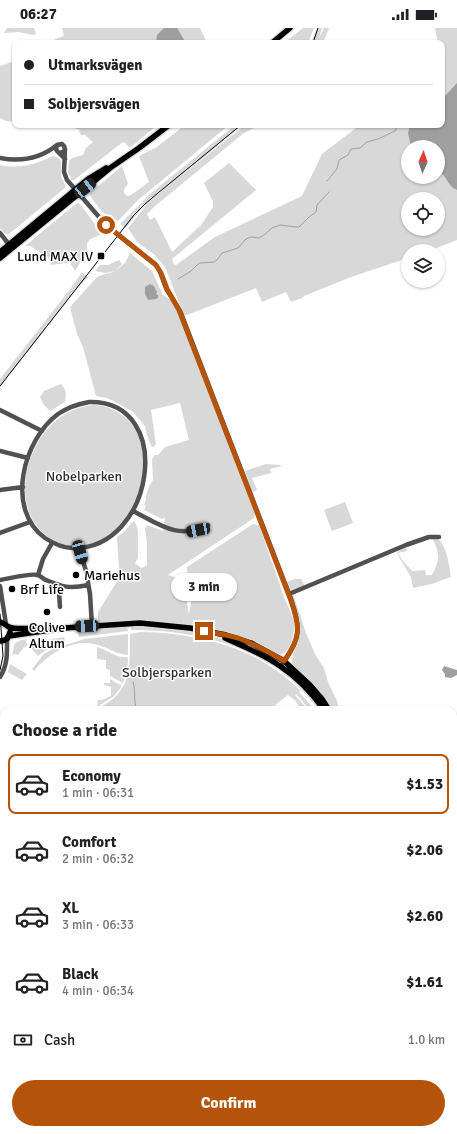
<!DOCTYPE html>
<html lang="en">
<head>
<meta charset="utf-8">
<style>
  body { margin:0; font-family:Signika,sans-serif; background:#f2f2f2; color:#202124; height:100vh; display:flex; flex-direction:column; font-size:15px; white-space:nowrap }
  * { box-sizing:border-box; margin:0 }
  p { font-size:13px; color:#757577 }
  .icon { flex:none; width:22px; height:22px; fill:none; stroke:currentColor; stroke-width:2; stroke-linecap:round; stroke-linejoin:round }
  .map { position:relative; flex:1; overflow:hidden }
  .side { position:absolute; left:0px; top:678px; width:457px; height:428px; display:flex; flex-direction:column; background:#fff; border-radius:12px 12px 0 0; box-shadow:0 1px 3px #0004 }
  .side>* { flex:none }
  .guide { position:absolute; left:12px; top:12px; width:433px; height:88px; border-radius:8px; box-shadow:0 1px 3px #0004; display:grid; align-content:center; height:88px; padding:0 12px; background:#fff }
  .needle { width:26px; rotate:3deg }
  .buttons { position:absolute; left:401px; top:112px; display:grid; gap:8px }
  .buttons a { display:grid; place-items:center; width:44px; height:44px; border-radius:50%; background:#fff; box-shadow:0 1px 3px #0004; font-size:20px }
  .end { position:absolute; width:18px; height:18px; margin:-9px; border:5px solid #b45309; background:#fff; box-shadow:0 0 0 2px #fff }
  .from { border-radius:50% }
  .bubble { position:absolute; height:28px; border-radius:14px; background:#fff; box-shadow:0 1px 3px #0004; font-size:13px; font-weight:800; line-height:28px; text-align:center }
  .car { position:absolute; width:12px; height:24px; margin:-12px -6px; border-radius:5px; box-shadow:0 0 3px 1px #0007; background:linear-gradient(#222 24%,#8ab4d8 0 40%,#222 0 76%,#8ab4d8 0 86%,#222 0) }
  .guide b { display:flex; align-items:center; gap:14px; height:38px; font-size:15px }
  .guide b+b { border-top:1px solid #e0e0e0 }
  .guide i { width:10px; height:10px; background:#202124 }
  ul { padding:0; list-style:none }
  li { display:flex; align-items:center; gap:12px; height:60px; margin:0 8px 6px; padding:0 4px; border:2px solid transparent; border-radius:8px }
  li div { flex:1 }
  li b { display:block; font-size:15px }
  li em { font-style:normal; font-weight:800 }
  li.on { border-color:#b45309 }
  li>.icon { width:36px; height:36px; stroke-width:1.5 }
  h2 { padding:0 12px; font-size:18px; line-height:48px }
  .pay { display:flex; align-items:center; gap:10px; height:44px; padding:0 12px; font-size:15px }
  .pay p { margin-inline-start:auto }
  .button { display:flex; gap:8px; margin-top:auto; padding:8px 12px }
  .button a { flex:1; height:46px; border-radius:24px; background:#b45309; color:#fff; font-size:16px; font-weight:800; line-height:46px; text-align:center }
  .status { display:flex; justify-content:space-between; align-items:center; height:28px; padding:0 20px; background:#fff; direction:ltr }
  .status svg { height:11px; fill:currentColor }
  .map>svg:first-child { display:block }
  .green { fill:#d8d8d8; fill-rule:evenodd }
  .water { fill:#9f9f9f }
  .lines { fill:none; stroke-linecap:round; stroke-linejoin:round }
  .stream { stroke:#9f9f9f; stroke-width:1 }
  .major-casing { stroke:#dbdbdb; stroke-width:8 }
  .minor { stroke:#515151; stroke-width:4.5 }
  .major { stroke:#000; stroke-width:5.5 }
  .tram { stroke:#000; stroke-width:1 }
  .route { stroke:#b45309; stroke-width:5 }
  .poi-dot { fill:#000; stroke:#fff; stroke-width:1.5 }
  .labels { text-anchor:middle; stroke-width:3; stroke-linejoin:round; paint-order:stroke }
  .poi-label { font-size:14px; fill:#000; stroke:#fff; text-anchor:start }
  .park-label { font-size:14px; fill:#2f2f2f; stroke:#fff }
</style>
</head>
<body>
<div class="status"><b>06:27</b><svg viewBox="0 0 49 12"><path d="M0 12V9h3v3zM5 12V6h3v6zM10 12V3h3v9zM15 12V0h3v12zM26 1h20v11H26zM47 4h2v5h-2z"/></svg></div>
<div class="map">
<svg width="457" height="1106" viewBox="0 0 457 1106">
  <rect width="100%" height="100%" fill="#fff"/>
  <path class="green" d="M7 0H14L16 1 17 0H34L36 6 33 7 18 4 4 5Z
    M62 0H200L207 15H55L54 13 55 11 64 8Z
    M303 0H314L308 15H284Z
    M317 0H322L319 10 324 0H329L323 15H311Z
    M435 0H457V212L429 223H408V230L351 249 304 268 302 270 291 274 286 264 262 274 256 260 187 287H184L165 239 155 227 137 214 128 200 149 174 168 158C151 169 138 184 126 200L120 196 150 166 235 97H243L170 157 245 97H256L254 100 244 105 155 178 147 186 150 192 155 189 172 224 201 197 213 179V174L204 155 229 135 256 162 172 231 174 236 176 237 215 209 302 168 322 126 360 97H442V15H438ZM408 119H438V149H408ZM408 171H438V201H408Z
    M12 34H15V94L6 93 0 90V38Z
    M71 97H157L130 120 125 115 123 114 74 152H72L68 145 69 133 72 130 83 127 86 120 93 114 85 107H81L79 103 80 102 74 100Z
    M185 97H229L138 172 118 193 106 187 99 180 89 166 90 165 122 138 128 156 124 161V165L127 168 131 167 149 154 139 128 157 119Z
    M53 128 57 129 61 133V148L66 159 9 206C5 208 3 203 0 200V137C20 141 34 137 53 128Z
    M78 174 86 184 102 206 97 208 89 212 87 216V223L75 243 68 231 67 235 51 237 48 229 30 218H25Z
    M130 225 152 243 163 267 172 273 176 279 255 487 254 490 168 547C171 548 176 549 178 551 186 557 187 577 189 586L192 569 195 572 188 561 187 539 253 496 259 497C267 520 275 543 283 566 286 576 292 584 294 594 295 605 291 625 278 628L249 614 208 602 116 595H98V584L119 550V541L117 509 125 503 133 493 136 496 138 504V529L135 536 142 540 147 537V514L145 501 147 497 163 503 165 489 162 491 144 482 146 478 144 477 146 472V468L149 458 153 452 152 431 155 427H158L165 419 189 412 180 375 151 382 156 416 153 419 151 418 147 407 145 398 132 383 107 370 96 368 83 319 77 306 70 279 97 249C103 246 109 246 115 243L106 245 95 243 100 237H108L119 232 122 236 115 243 125 235Z
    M82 244 88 249 76 262 0 359V351L71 260Z
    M61 356C67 362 66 367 65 374L50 383 44 377 40 369 44 363Z
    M93 377C106 377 116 382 126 390 128 392 131 394 132 397 137 402 140 412 142 419 150 459 123 518 76 518 66 518 56 515 48 509 12 483 23 426 50 398 62 386 76 379 93 377Z
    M266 436 280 437 282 438 270 441 271 445 252 450 257 462 252 464 245 443Z
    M345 474 353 495 332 503 324 482Z
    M436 510C447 515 449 538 451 549L432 556 413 560 411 549 400 531 397 524 406 519 407 523 398 525 403 533 412 543 425 542 426 547H432C440 531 440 528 433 511Z
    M295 551H301L305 558 291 563 289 562 286 554Z
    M293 566 306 605 316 628 324 640 328 654 337 673 339 682H331L292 636C291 627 298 618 299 609 301 595 295 581 292 568Z
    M117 598H127L128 603 79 609 78 605 79 603Z
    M131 598H148L195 603 212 608 236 617 278 638 302 659 322 682H319C308 668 296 655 283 645 241 612 182 602 131 602Z
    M141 604C189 605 240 615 280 645 287 650 294 657 301 663L299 664 315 682H310L296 666 295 667 308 682H302L295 672 288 667 269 682H95C102 678 110 674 116 668 133 651 129 628 130 606Z
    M128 606V627C116 626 111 621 101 618 77 608 49 624 34 643L32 641 44 626 55 620 85 611Z
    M64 609 65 613C55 617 46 621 38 628L30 619 35 617 38 612H46Z
    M27 611 26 614 28 617 24 619 18 627 15 626 12 627 15 615 21 612Z
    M97 619C108 622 115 630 127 629L128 631 127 645 123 655 110 648V642L106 641V632L97 631Z
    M10 636 27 646 22 652 8 644Z
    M110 651 122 658 114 668 97 679 98 672H102L111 668V659L104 657V655H110Z
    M0 966H4V1009L0 1008Z
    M0 1010 4 1011V1042L0 1046Z"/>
  <path class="water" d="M164 0H177L186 15H175L170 12 160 15H156L157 7Z
    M457 55V162C447 158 447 147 438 143V119H411L408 105 410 97H442V69L447 66Z
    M150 256 154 258 157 264 156 266 158 267V270L156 271 148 272 145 266V259Z
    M444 638 457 642V647L451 650 445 649V646L442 642Z"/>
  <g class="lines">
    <path class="stream" d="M327 153 337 141 339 132 348 127 351 121 360 120 367 114 378 111 395 103 398 97
      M178 251 191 243 197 237 200 235 214 234 217 232 222 225 238 220 246 211 251 209 259 210 264 207 272 200 280 197 296 199H299L309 189 316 184 317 177 329 164
      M133 654C136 663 133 673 137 682"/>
    <g class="major-casing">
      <path id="major" d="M272 15 290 0
        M0 224 88 151 106 140
        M0 230 110 140 139 120 169 97
        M0 594C4 595 5 597 9 599 15 602 31 600 39 600
        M9 608 64 600 140 595 190 600 226 607 251 615 284 633 310 657 322 671 329 682
        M225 610C243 618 263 626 280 638 298 650 312 665 324 682
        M0 613C6 613 9 610 10 604
        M453 995 457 1005
        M0 1049 4 1044"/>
    </g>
    <path class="minor" d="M65 121 64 144 67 152 106 197 156 237C162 245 163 254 167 262 172 270 177 277 181 285L291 571C301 600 301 610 283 635
      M59 125 63 124 65 122 64 118 62 116 57 117 56 121 57 123 65 131
      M0 130C21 134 41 130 57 117
      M0 205 11 219
      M89 374C177 372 154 522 73 520 63 520 54 516 45 510 5 481 23 412 58 386 67 380 78 376 89 374Z
      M0 382 42 403
      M0 423 28 430
      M0 462 23 459
      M133 483C160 497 178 512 208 497
      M0 505 30 494
      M79 520 86 543 90 566 92 598
      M38 547 43 531 52 515
      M0 552C7 551 31 545 37 547 40 547 43 551 46 552 62 559 70 561 88 557
      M0 558 6 596
      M60 558 59 564 60 579
      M289 566 406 517 429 509H439
      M0 649C8 637 7 624 7 610
      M0 748 4 746
      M0 753 4 751
      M0 757 4 764
      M0 1008 4 1009
      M453 1041 454 1046 457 1051
      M0 1086 4 1083
      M102 1102 104 1106
      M373 1102 375 1106
      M441 1102 442 1106
      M251 1106 255 1102"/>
    <use href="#major" class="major"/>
    <path class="tram" d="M313 15 318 0
      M0 358 134 187 145 176 158 165 241 97
      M0 586 3 628 0 642"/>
  </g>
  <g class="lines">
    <path class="route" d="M106 197 156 237 161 245 167 261 179 282 290 570C300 598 302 609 284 633 269 624 254 616 238 610 227 607 215 605 204 603"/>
  </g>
  <g class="poi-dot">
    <rect x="97" y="224" width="8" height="8" rx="2"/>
    <circle cx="76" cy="547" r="4"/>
    <circle cx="12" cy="561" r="4"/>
    <circle cx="47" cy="584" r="4"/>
  </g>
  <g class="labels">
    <g class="poi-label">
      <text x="93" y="233" text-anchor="end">Lund MAX IV</text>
      <text x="84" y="552">Mariehus</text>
      <text x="20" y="566">Brf Life</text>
      <text x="47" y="604" text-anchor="middle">Colive<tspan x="47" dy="16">Altum</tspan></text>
    </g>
    <g class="park-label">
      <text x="84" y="453">Nobelparken</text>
      <text x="167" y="649">Solbjersparken</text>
    </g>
  </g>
</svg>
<div class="buttons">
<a><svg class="needle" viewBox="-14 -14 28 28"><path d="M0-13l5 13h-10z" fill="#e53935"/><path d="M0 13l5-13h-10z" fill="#757577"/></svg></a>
<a><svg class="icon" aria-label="locate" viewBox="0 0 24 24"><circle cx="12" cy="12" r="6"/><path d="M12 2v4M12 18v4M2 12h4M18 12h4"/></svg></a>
<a><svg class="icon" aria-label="layers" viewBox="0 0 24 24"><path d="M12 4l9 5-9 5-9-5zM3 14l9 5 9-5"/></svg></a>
</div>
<i class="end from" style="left:106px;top:197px"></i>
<i class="end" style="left:204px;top:603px"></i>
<div class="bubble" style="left:171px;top:545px;width:66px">3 min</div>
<i class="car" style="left:85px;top:160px;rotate:52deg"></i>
<i class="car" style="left:198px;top:502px;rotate:259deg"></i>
<i class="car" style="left:80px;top:524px;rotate:164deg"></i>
<i class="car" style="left:87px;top:598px;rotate:267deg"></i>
<div class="guide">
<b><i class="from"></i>Utmarksvägen</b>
<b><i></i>Solbjersvägen</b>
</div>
<section class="side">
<h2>Choose a ride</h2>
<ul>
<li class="on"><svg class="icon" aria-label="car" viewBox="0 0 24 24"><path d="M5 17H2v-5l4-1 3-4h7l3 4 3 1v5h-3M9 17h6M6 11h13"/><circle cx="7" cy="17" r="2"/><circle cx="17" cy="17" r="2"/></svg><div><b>Economy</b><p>1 min · 06:31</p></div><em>$1.53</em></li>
<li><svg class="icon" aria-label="car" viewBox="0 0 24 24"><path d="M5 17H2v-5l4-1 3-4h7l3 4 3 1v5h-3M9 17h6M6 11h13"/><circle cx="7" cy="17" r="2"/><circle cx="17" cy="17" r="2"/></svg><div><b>Comfort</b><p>2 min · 06:32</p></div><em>$2.06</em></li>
<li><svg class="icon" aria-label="car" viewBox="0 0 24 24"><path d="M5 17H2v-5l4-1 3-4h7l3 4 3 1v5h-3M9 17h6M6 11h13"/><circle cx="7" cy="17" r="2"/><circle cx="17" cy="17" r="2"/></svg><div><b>XL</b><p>3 min · 06:33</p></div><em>$2.60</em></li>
<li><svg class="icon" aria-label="car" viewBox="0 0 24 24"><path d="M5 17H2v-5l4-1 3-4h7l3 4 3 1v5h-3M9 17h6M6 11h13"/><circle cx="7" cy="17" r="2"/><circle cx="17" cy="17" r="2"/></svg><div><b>Black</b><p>4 min · 06:34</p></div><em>$1.61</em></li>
</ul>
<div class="pay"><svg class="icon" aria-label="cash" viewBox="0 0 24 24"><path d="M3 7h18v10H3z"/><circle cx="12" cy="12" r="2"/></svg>Cash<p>1.0 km</p></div>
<div class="button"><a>Confirm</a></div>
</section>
</div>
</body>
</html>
